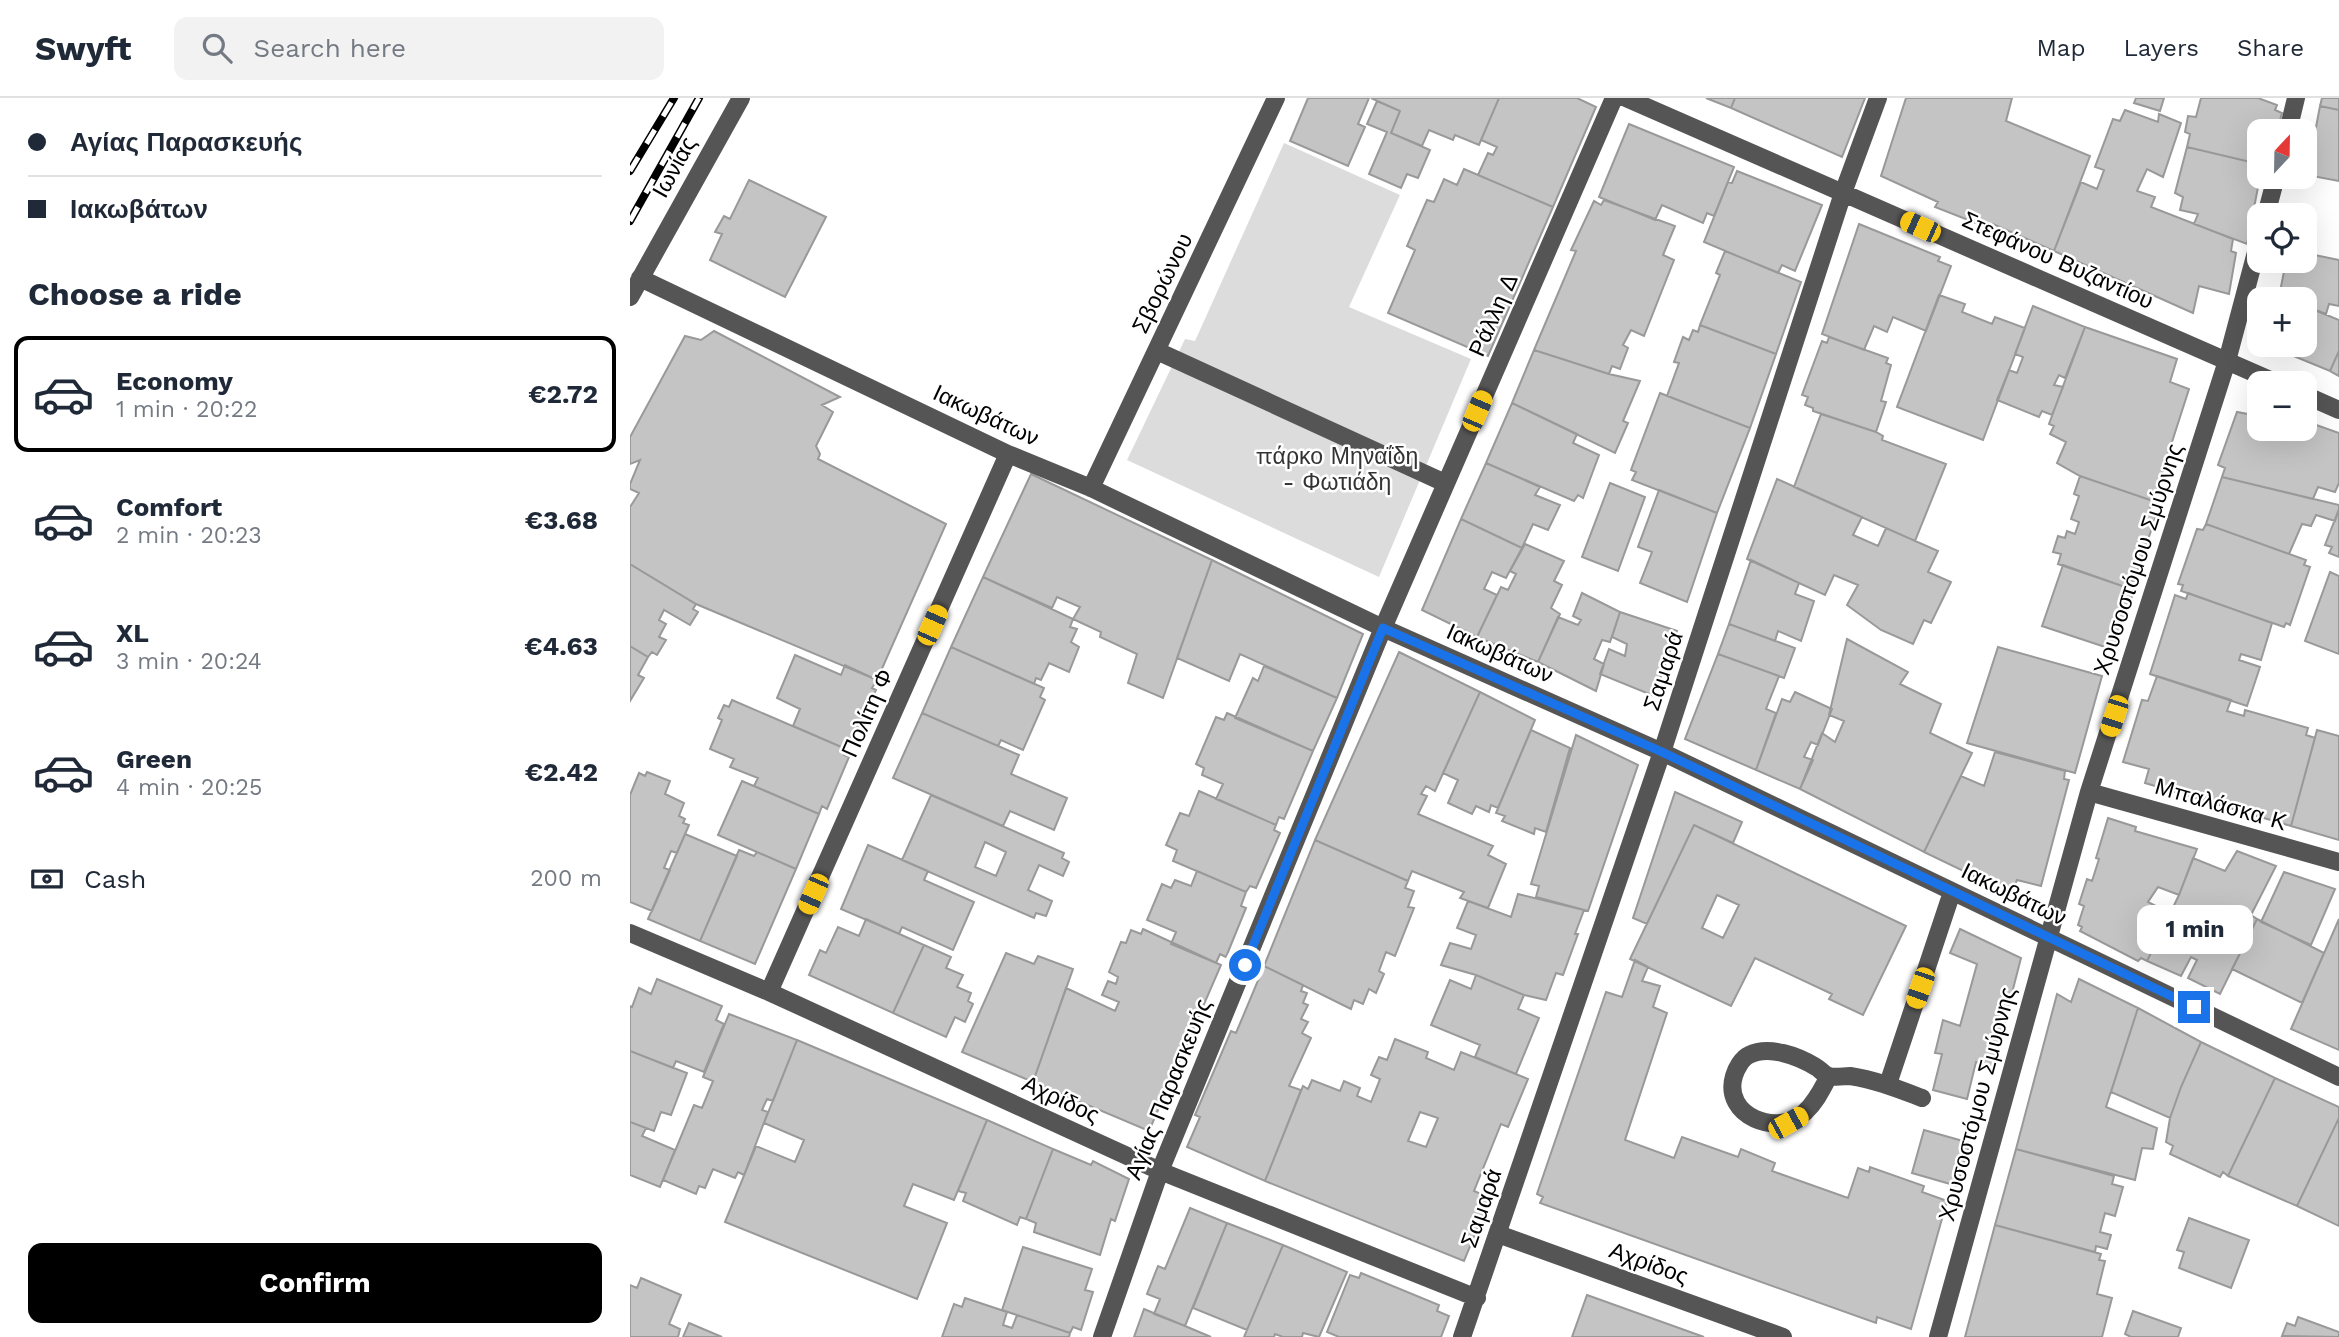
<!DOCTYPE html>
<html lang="en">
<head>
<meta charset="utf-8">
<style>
  body { margin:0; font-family:"Work Sans",sans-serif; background:#f2f2f3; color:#1f2937; height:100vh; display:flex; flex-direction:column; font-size:26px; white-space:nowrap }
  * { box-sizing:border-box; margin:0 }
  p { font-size:23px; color:#747a83 }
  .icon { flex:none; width:38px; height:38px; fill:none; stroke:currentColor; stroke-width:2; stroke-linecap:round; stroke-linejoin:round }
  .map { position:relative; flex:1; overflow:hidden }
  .drawer { display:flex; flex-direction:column; background:#fff; width:630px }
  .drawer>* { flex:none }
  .hud { display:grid; align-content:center; height:154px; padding:0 28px; background:#fff }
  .needle { width:46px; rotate:22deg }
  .fabs { position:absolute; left:1617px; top:21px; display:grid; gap:14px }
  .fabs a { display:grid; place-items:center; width:70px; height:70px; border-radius:14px; background:#fff; box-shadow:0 7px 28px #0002; font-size:35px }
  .end { position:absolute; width:32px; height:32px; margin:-16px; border:9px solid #1a73e8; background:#fff; box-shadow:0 0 0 4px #fff }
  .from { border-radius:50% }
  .bubble { position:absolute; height:49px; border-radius:14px; background:#fff; box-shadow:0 7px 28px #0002; font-size:23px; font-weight:700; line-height:49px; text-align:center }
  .car { position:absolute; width:21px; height:42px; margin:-21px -10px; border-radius:9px; box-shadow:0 0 5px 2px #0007; background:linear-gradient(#f5c518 24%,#345 0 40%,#f5c518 0 76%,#345 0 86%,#f5c518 0) }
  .hud b { display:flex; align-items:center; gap:24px; height:66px; font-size:26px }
  .hud b+b { border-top:2px solid #e0e1e3 }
  .hud i { width:18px; height:18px; background:#1f2937 }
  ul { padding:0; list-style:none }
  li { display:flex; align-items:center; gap:21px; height:116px; margin:0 14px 10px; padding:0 14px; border:4px solid transparent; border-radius:14px }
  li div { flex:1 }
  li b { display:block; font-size:26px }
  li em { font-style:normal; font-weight:700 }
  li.on { border-color:#000 }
  li>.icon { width:63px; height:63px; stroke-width:1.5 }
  h2 { padding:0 28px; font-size:32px; line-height:84px }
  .pay { display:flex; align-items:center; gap:18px; height:77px; padding:0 28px; font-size:26px }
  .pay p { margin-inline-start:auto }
  .button { display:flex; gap:14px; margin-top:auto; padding:14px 28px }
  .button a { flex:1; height:80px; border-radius:14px; background:#000; color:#fff; font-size:28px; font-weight:700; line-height:80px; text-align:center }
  header { display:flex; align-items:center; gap:42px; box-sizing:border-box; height:98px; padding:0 35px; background:#fff; border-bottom:2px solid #e0e1e3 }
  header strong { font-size:33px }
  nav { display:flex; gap:38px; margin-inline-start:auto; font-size:24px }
  .search { width:490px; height:63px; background:#f2f2f3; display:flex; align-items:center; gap:18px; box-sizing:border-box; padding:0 24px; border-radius:14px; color:#747a83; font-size:26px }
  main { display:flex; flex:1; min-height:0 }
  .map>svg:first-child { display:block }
  .green { fill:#dcdcdc }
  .building { fill:#c4c4c4; stroke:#999; stroke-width:2; fill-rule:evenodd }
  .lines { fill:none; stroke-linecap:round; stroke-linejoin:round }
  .minor { stroke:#555; stroke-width:18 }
  .rail-casing { stroke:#000; stroke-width:8 }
  .rail { stroke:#fff; stroke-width:5; stroke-dasharray:16; stroke-linecap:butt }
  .route { stroke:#1a73e8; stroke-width:9 }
  .labels { text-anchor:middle; stroke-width:5; stroke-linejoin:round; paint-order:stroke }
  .street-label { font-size:23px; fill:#000; stroke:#fff }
  .park-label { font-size:23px; fill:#333; stroke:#fff }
</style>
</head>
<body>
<header>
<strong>Swyft</strong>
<div class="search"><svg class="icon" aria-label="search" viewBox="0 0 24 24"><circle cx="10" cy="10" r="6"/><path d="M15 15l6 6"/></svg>Search here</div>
<nav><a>Map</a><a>Layers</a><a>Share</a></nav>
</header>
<main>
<section class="drawer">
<div class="hud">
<b><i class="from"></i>Αγίας Παρασκευής</b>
<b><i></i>Ιακωβάτων</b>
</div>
<h2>Choose a ride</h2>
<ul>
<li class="on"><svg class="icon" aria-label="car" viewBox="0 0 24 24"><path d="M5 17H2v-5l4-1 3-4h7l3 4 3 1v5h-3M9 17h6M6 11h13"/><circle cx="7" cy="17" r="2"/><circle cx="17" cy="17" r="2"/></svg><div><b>Economy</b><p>1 min · 20:22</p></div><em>€2.72</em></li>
<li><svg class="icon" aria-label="car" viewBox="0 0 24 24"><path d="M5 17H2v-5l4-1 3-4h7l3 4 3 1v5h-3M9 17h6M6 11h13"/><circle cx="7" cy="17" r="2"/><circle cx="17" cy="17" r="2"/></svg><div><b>Comfort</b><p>2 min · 20:23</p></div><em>€3.68</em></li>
<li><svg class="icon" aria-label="car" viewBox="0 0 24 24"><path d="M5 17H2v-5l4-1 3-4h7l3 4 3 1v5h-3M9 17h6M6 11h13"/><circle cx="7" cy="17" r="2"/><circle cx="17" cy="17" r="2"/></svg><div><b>XL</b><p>3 min · 20:24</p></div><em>€4.63</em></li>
<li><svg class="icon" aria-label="car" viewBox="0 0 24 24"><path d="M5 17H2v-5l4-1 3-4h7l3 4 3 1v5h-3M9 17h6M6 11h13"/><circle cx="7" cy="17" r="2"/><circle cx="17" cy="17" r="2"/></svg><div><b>Green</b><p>4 min · 20:25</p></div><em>€2.42</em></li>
</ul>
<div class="pay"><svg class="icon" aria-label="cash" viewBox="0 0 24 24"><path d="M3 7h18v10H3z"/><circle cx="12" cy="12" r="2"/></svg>Cash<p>200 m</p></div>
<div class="button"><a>Confirm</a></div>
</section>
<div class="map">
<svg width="1709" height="1239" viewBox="0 0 1709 1239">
  <rect width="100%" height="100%" fill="#fff"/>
  <path class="green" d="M654 45 770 97 719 209 841 261 749 479 497 362 555 241 565 243Z"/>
  <path class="building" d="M678 0H739L728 26 735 29 718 68 660 43Z
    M741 0H869L849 47 825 37 823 42 799 32 792 48 761 35 770 13Z
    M869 0H947L966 9 923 109 848 77 858 55 863 57 867 49 851 42Z
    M1076 0H1105L1101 10Z
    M1105 0H1235L1212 59 1101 10Z
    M1276 0H1382L1376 23 1460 58 1424 153 1363 126 1361 131 1305 109 1308 104 1251 78Z
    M1506 0H1534L1530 13 1504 5Z
    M1571 0H1628L1647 7 1645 12 1652 15 1647 33H1629V66L1557 49 1560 36 1555 34 1558 18 1566 19Z
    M1692 0H1709V12L1690 8Z
    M747 3 770 13 761 35 800 52 788 80 777 76 771 90 739 76 757 34 737 26Z
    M1690 8 1709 12V83L1677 77Z
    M1495 12 1528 24 1529 16 1551 25 1533 79 1517 71 1507 93 1525 99 1521 109 1603 141 1601 153 1606 155 1599 196 1569 188 1563 215 1424 153 1451 84 1467 91 1474 72 1465 69 1483 21 1490 23Z
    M999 26 1104 69 1084 118 1077 115 1073 125 1032 107 1025 122 969 99Z
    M1557 49 1629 66 1630 79 1617 146 1564 126 1568 116 1550 112 1553 99 1545 95Z
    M834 71 923 109 858 258 758 215 785 152 777 148 797 102 804 104 814 81 827 87Z
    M1107 73 1192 107 1165 173 1152 167 1148 175 1074 144 1098 84 1102 85Z
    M119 82 196 119 155 199 80 162 92 136 85 134 94 118 100 121Z
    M974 102 1045 128 1033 157 1044 162 1014 238 1001 232 993 247 998 250 990 271 982 268 979 276 904 252 946 153 941 152 964 103 971 107Z
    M1229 126 1310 159 1308 163 1321 168 1296 233 1263 219 1257 234 1244 228 1234 252 1192 236Z
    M1095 153 1171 184 1146 256 1070 227 1090 177 1086 175Z
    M1675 155 1709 162V208L1699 206 1696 216 1675 208V201H1655L1649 199 1656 163H1675Z
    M1309 197 1335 206 1332 214 1362 226 1365 219 1395 230 1353 342 1267 309Z
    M1403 208 1455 229 1435 280 1429 277 1424 287 1433 289 1422 317 1412 313 1409 319 1367 302 1379 272 1387 275 1393 259 1385 256Z
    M1675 208 1709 222V253L1700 273 1637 247H1675Z
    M1070 227 1146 256 1120 330 1037 298 1049 265 1044 264 1053 239 1059 242 1063 232 1068 234Z
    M1455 229 1547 261 1540 284 1559 291 1523 403 1450 378 1427 365 1436 344 1420 336 1424 328 1419 326Z
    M84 233 210 299 192 307 203 314 186 348 190 356 188 361 316 426 247 582 66 506 0 466V409L9 395 0 391V386L10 362 0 366V339L55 238 71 242Z
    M1199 239 1258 260 1256 265 1261 267 1251 303 1256 304 1246 334 1183 313V310L1175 307 1178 299 1172 297 1192 243 1197 245Z
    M904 252 979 276 1010 283 993 323 998 325 985 355 882 305Z
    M1709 253V278L1700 273Z
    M1030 295 1120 330 1087 415 1002 382 1006 374 1001 372Z
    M882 305 947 336 943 345 969 357 953 400 948 397 944 403 856 365Z
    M1628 305 1629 331H1675V323L1709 335V385L1705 394 1688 389 1683 401 1592 379 1595 370 1588 367 1607 314 1623 317Z
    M1191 316 1246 334 1253 338 1252 342 1316 366 1285 443 1164 389Z
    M856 365 910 389 905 397 930 407 918 432 903 426 892 450 831 421Z
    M401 376 582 462 533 600 498 585 507 556 470 539 471 534 443 521 450 509 427 499 422 510 353 479Z
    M1450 378 1523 403 1519 412 1527 415 1504 483 1497 482 1495 489 1428 466 1431 456 1423 454 1428 438 1435 440 1437 433 1445 436 1449 424 1441 421 1449 398 1444 396Z
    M1592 379 1709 407V411L1705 423 1686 417 1681 428 1672 426 1659 456 1576 426Z
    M1147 381 1232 419 1223 437 1248 448 1256 430 1308 453 1298 474 1321 484 1301 525 1294 522 1283 546 1251 532 1217 507 1228 487 1204 477 1195 497 1117 461Z
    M980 385 1015 399 988 473 952 459Z
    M1029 392 1087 415 1057 504 1010 485 1022 454 1008 449Z
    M1709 411V459L1699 455 1702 449 1695 447Z
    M831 421 892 450 876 480 862 474 854 491 867 497 847 539 792 512Z
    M1576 426 1676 462 1674 467 1680 469 1660 527 1656 525 1654 529 1551 493 1553 487 1548 486 1567 431 1573 432Z
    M895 446 934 463 924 483 932 487 921 510 930 516 908 564 847 539 871 489 878 492 886 476 880 473Z
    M582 462 733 536 707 600 610 556 599 583 547 560Z
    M1121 462 1169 485 1165 496 1184 503 1171 543 1148 533 1145 543 1099 526Z
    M0 466 66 506 63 511 68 514 60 527 34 512 29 522 36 526 29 539 36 542 27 557 22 554 18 559 0 548Z
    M1433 467 1504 492 1484 552 1412 528Z
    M1700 474 1709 478V556L1675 543Z
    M353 479 443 521 440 529 447 531 441 544 449 549 439 574 419 565 411 582 406 580 404 586 321 549Z
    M952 495 990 514 980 544 972 542 964 561 974 566 966 593 908 564 928 519 948 527 951 522 943 518Z
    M1558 495 1642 525 1631 562 1611 556 1609 562 1630 569 1617 608 1520 576 1545 497 1556 501Z
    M990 514 1047 533 1024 598 970 576 979 551 995 558 997 546 982 539Z
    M1099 526 1165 550 1154 580 1088 556Z
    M1217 541 1278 574 1270 586 1311 606 1300 635 1342 655 1294 754 1170 691 1192 635 1205 644 1214 623 1199 617Z
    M0 548 18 559 8 577 14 580 0 603Z
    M321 549 414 590 410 599 415 602 393 652 371 642 368 648 292 615Z
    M1368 549 1472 578 1445 675 1337 645Z
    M769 554 850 594 805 693 796 688 791 696 797 698 788 716 863 748 858 757 876 766 858 810 830 800 834 794 782 773 778 783 685 742Z
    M1088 556 1149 578 1136 611 1146 615 1126 672 1055 641Z
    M165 557 211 577 215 567 247 582 242 590 246 592 228 632 224 631 216 651 163 628 170 611 147 600Z
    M634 568 707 600 683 653 605 620 623 580 628 583Z
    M1527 578 1601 602 1597 613 1614 618 1615 612 1678 630 1676 637 1685 640 1661 728 1515 685 1519 671 1493 664 1512 602 1518 603Z
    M850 594 905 622 868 710 861 707 859 714 846 708 842 716 818 705 828 682 813 675Z
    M1165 594 1202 611 1188 647 1181 644 1174 659 1183 662 1170 691 1126 672 1152 601 1160 604Z
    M102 602 216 651 214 657 219 659 197 711 192 708 189 716 124 688 128 680 100 669 104 661 80 651 92 622 88 620 94 607 99 609Z
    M292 615 389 657 381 676 437 700 424 732 380 713 373 728 263 680Z
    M597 615 683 653 654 721 649 719 646 727 586 701 593 686 572 677 574 670 566 666 586 619 594 622Z
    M901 632 940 650 916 734 905 730 904 736 872 723 875 718 866 715Z
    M1687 632 1709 638V742L1661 728Z
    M946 637 1008 667 958 813 906 799 909 788 901 786Z
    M1365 654 1435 673 1434 681 1439 682 1411 788 1387 782 1381 796 1294 754 1331 678 1354 688Z
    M17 674 40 683 35 696 54 705 49 718 55 721 53 725 59 727 47 755 41 753 34 770 40 772 22 813 0 804V697L9 675 15 678Z
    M112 683 189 716 166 771 88 737Z
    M569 693 646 727 644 732 650 735 626 790 620 788 616 794 543 763 547 752 536 747 550 715 559 718Z
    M1045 694 1112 724 1103 745 1064 727 1017 826 1003 820Z
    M301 697 434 755 432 760 439 764 433 778 409 767 398 792 422 803 416 818 406 815 404 820 272 762ZM355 744 376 754 366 778 345 769Z
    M1478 720 1506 729 1505 733 1567 751 1549 797 1528 789 1518 804 1541 816 1517 863 1511 860 1508 863 1450 833 1452 829 1448 827 1454 808 1449 806 1457 781 1462 783 1469 761 1466 760Z
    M1064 727 1276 828 1233 917 1199 901 1202 896 1125 860 1101 908 1000 861ZM1087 797 1109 807 1093 840 1072 830Z
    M55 736 107 758 70 843 18 821Z
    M685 742 778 783 775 790 784 793 778 809 784 810 765 858 756 854 749 873 754 876 746 895 739 891 733 906 724 902 721 911 634 868Z
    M238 747 298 773 294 782 344 804 323 852 272 829 269 836 211 811Z
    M109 752 124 758 127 754 166 771 125 866 70 843Z
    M1607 753 1646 768 1621 817 1627 821 1590 896 1558 880 1567 862 1561 859 1551 878 1517 863 1549 797 1563 760 1595 773Z
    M567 773 616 794 611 808 616 810 596 859 590 856 586 865 541 846 546 834 517 822 532 786 541 790 545 782 561 788Z
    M1654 774 1705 791 1681 847 1631 824Z
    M888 796 954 812 945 836H948L933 877 926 875 916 902 894 897 846 877 811 867 820 845 841 851 846 837 827 830 838 803 881 819Z
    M236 821 294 847 263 915 179 877 190 852 196 855 208 829 229 838Z
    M1627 821 1694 855 1672 905 1602 871Z
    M1709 821V952L1661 931Z
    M513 831 591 867 519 1033 403 984 436 890 485 913 489 904 472 897 478 883 486 886 488 879 479 874 491 844 496 845 501 832 511 836Z
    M1330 831 1391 860 1363 969 1346 964 1337 1001 1303 992 1312 956 1305 955 1313 922 1330 928 1347 866 1320 855Z
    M294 847 321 859 316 870 333 877 327 889 341 895 338 903 343 906 335 924 325 919 316 939 263 915Z
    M376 855 404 866 408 858 443 871 403 984 332 954Z
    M1005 862 1018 869 1012 883 1030 888 1023 909 1037 915 995 1042 1044 1060 1052 1039 1108 1059 1111 1051 1145 1065 1142 1073 1218 1100 1228 1070 1239 1074 1240 1069 1294 1088 1292 1094 1317 1103 1281 1231 1247 1219 1246 1225 910 1105 913 1099 907 1096 976 894 992 899Z
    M634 868 673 887 671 893 677 895 673 905 678 907 671 921 678 924 672 935 681 940 659 988 671 992 635 1083 557 1049 570 1019 565 1017 601 933 606 935Z
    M846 877 894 897 888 911 909 920 886 976 845 959 850 947 801 927 820 882 841 891Z
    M27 881 92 908 86 922 94 926 74 974 46 963 43 970 0 953V908L2 909 9 890 21 896Z
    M1449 881 1508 910 1476 1009 1527 1030 1523 1051 1512 1050 1505 1082 1386 1051 1427 896 1441 904Z
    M1508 910 1571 944 1551 989 1540 1020 1481 994Z
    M99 916 167 942 143 1003 137 1001 132 1012 138 1014 114 1077 108 1074 105 1080 83 1071 75 1090 69 1088 66 1096 33 1082 64 1007 72 1010 83 983 73 979Z
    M765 941 798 954 796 960 824 972 831 954 898 981 878 1029 871 1026 844 1093 860 1100 834 1163 635 1083 673 988 678 991 682 982 710 993 714 983 730 990 727 998 741 1004 750 981 741 977 749 959 757 962ZM790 1014 808 1020 796 1049 778 1043Z
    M167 942 357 1022 324 1102 283 1086 274 1108 317 1125 287 1201 95 1124 126 1048 165 1064 174 1042 134 1025Z
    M1571 944 1645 980 1598 1078 1593 1074 1590 1079 1540 1056 1543 1048 1536 1044 1540 1020 1551 989Z
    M0 953 57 975 41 1017 31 1014 24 1033 0 1024Z
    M1645 980 1709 1009V1020L1667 1108 1598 1078Z
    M1709 1020V1128L1667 1108Z
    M357 1022 423 1051 396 1121 390 1119 387 1127 333 1103 336 1095 328 1093Z
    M0 1024 16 1030 12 1038 45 1052 30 1089 0 1077Z
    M1294 1032 1340 1045 1327 1088 1282 1075Z
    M423 1051 461 1067 463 1063 499 1081 485 1123 481 1121 470 1157 404 1134 406 1125 396 1121Z
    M1386 1051 1484 1078 1482 1086 1493 1089 1485 1118 1475 1115 1470 1134 1481 1137 1477 1151 1466 1148 1465 1154 1365 1127Z
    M560 1110 597 1125 555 1228 524 1216 530 1201 517 1196 528 1168 535 1171Z
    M1559 1120 1619 1142 1601 1190 1549 1170 1554 1154 1547 1152Z
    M597 1125 653 1147 617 1232 563 1210Z
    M1365 1127 1471 1156 1469 1162 1475 1163 1467 1196 1482 1200 1472 1239H1335Z
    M653 1147 717 1174 689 1239 673 1235 672 1239H653L645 1236 644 1239H614Z
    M393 1149 462 1171 455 1192 463 1194 451 1232 443 1229 440 1235 372 1212Z
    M731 1175 809 1207 807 1213 819 1218 811 1239H709L697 1234 720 1177 729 1180Z
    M11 1180 51 1197 39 1226 50 1231 48 1239H0V1187L7 1190Z
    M957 1197 1074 1239H942Z
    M335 1200 377 1214 373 1227 382 1230 387 1217 440 1235 439 1239H312L324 1206 332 1209Z
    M514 1211 555 1228 581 1239H504Z
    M1503 1213 1551 1230 1548 1239H1501L1495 1236Z
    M1668 1219 1709 1234V1239L1652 1238 1657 1225 1665 1228Z
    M59 1225 92 1239H53Z"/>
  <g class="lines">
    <path class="minor" d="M996 0 1647 285
      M1658 33 1666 0
      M1636 117 1646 79
      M10 180 378 356 461 390 753 530 1032 654 1709 979
      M0 199 111 0
      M527 253 815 385
      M1675 297 1709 312
      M461 390 646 0
      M1459 694 1709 764
      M0 835 139 894 530 1073 847 1200
      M139 894 378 356
      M1199 978C1192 991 1186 1004 1175 1014 1148 1040 1092 1018 1104 978 1106 971 1112 960 1119 957 1139 947 1168 958 1186 969 1190 971 1194 977 1199 978 1205 980 1214 978 1220 978 1246 982 1268 991 1292 1000
      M1258 986 1322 794
      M868 1136 1153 1239
      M472 1239 530 1073 753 530 984 0
      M832 1239 1032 654 1213 95 1248 0
      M1308 1239 1459 694 1597 263 1629 143"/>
    <g class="rail-casing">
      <path id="rail" d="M0 73 44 0
        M0 123 69 0"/>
    </g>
    <use href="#rail" class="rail"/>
  </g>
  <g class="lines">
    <path class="route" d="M615 867 753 530 1032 654 1564 909"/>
  </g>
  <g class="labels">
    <g class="street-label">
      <text transform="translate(44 69) rotate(-61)" y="8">Ιωνίας</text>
      <text transform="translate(1428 162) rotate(24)" y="8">Στεφάνου Βυζαντίου</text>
      <text transform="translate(532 185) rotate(-64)" y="8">Σβορώνου</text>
      <text transform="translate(863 217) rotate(-66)" y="8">Ράλλη Δ</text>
      <text transform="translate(356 317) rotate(25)" y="8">Ιακωβάτων</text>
      <text transform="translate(1508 461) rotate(-72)" y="8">Χρυσοστόμου Σμύρνης</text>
      <text transform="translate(870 555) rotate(24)" y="8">Ιακωβάτων</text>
      <text transform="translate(1033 573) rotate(-72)" y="8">Σαμαρά</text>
      <text transform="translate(237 615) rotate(-66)" y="8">Πολίτη Φ</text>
      <text transform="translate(1591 706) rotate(16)" y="8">Μπαλάσκα Κ</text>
      <text transform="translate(1384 796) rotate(26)" y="8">Ιακωβάτων</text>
      <text transform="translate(538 991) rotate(-68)" y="8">Αγίας Παρασκευής</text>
      <text transform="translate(431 1001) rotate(25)" y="8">Αχρίδος</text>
      <text transform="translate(1347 1006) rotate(-75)" y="8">Χρυσοστόμου Σμύρνης</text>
      <text transform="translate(851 1110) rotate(-71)" y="8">Σαμαρά</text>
      <text transform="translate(1019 1165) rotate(20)" y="8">Αχρίδος</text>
    </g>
    <g class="park-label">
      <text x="707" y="366">πάρκο Μηναΐδη<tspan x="707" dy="26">- Φωτιάδη</tspan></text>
    </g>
  </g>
</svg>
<div class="fabs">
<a><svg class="needle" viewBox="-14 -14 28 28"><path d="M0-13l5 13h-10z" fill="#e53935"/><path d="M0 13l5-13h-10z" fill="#747a83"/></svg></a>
<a><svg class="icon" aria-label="locate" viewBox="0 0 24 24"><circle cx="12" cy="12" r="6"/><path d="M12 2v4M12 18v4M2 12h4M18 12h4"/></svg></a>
<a>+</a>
<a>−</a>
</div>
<i class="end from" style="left:615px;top:867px"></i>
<i class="end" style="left:1564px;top:909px"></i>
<div class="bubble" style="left:1507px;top:807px;width:116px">1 min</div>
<i class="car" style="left:1290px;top:129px;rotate:294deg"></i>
<i class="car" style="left:847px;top:313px;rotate:23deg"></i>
<i class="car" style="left:302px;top:527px;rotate:24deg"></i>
<i class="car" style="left:1484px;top:618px;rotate:198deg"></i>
<i class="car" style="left:183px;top:796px;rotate:204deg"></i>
<i class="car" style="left:1290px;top:890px;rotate:199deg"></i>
<i class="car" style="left:1158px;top:1025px;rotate:61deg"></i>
</div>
</main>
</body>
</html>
